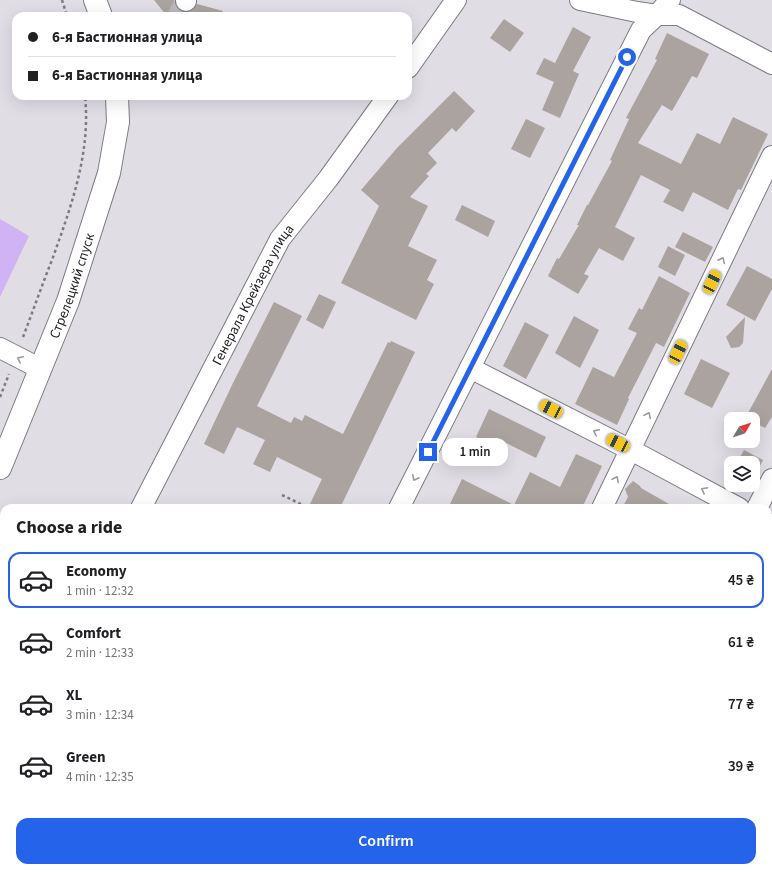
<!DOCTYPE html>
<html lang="en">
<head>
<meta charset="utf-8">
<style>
  body { margin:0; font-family:"Source Sans 3",sans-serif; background:#f6f6f6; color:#202124; height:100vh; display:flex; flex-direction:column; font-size:15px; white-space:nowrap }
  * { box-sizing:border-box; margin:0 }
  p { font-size:13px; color:#757577 }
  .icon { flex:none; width:22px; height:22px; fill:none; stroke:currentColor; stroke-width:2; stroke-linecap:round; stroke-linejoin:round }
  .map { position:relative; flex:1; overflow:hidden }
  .sheet { position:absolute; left:0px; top:504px; width:772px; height:368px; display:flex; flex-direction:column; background:#fff; border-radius:12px 12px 0 0; box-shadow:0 4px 16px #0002 }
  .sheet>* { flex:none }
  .top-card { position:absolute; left:12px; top:12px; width:400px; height:88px; border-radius:12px; box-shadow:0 4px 16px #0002; display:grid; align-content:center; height:88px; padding:0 16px; background:#fff }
  .needle { width:26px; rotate:51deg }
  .tools { position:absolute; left:724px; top:412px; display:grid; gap:8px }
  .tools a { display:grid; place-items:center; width:36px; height:36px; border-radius:8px; background:#fff; box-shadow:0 4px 16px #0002; font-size:20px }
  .end { position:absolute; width:18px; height:18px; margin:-9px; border:5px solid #2563eb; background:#fff; box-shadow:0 0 0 2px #fff }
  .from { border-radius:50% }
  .bubble { position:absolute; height:28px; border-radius:12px; background:#fff; box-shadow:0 4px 16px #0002; font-size:13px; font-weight:600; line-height:28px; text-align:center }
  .car { position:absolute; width:12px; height:24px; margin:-12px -6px; border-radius:5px; box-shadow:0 0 3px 1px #0007; background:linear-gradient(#f5c518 24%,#345 0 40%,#f5c518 0 76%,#345 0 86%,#f5c518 0) }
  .top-card b { display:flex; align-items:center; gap:14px; height:38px; font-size:15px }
  .top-card b+b { border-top:1px solid #e0e0e0 }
  .top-card i { width:10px; height:10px; background:#202124 }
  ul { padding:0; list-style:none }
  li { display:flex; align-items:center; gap:12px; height:56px; margin:0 8px 6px; padding:0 8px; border:2px solid transparent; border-radius:12px }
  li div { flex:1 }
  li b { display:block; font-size:15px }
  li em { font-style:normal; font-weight:600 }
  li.selected { border-color:#2563eb }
  li>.icon { width:36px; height:36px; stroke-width:1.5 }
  h2 { padding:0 16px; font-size:18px; line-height:48px }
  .button { display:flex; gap:8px; margin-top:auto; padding:8px 16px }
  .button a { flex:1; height:46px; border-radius:12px; background:#2563eb; color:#fff; font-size:16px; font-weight:600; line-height:46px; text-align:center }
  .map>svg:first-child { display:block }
  .green { fill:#cfb3f4 }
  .building { fill:#aba39f }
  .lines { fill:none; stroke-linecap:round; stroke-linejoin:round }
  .minor-tunnel { stroke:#bab7be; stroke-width:20; stroke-dasharray:20 10; stroke-linecap:butt }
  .minor-casing { stroke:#7d7b82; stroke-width:22 }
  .major-casing { stroke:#7d7b82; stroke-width:24 }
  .path { stroke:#7d7b80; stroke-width:2.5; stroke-dasharray:3 3; stroke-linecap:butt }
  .minor { stroke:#fff; stroke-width:20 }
  .major { stroke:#fff; stroke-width:22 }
  .oneway { stroke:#9c9b9c }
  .route { stroke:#2563eb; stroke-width:5 }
  .labels { text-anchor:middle; stroke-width:3; stroke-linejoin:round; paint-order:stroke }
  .street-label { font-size:14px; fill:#222124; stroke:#e0dde5 }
</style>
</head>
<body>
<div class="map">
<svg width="772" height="872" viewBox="0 0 772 872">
  <rect width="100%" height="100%" fill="#e0dde5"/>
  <path class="green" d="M0 219 29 236 0 297Z
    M488 868H734V872H486Z"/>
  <path class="building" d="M154 0H174L176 7 181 11 186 12 192 11 197 4 223 11 222 16H167Z
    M504 19 524 33 510 52 490 38Z
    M573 27 591 37 573 71 579 74 560 118 542 110 554 82 536 74 544 58 555 63Z
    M667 33 709 54 697 78 692 76 672 111 662 105 638 143 681 164 697 133 720 144 733 117 768 134 741 190 738 189 728 210 693 192 683 212 663 202 670 190 641 175 615 227 635 238 623 261 599 248 584 274 589 276 578 294 548 276 557 258 559 259 579 225H577L587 205H588L612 161 610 160 629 119 626 118 657 60 655 59Z
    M454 91 475 111 456 132 452 128 428 153 437 163 426 174 429 176 410 197 428 206 408 246 437 260 427 280 434 284 416 320 341 283 379 206 361 190 397 148Z
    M526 119 545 128 530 158 511 149Z
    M462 205 495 221 488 237 455 220Z
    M683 232 713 247 705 262 675 247Z
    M668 246 685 255 675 276 658 267Z
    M747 266 772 279V289L755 321 726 305Z
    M659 276 690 293 664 347 656 343 628 398 629 399 617 425 575 404 593 367 614 377 637 333 628 329 639 308 642 310Z
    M319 294 336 302 323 329 306 320Z
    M274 302 302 316 257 406 291 423 294 417 302 421 305 415 343 434 388 342 390 343 391 341 415 352 340 508H308L322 479 277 457 270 472 253 464 265 440 237 427 224 454 204 444 233 383Z
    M574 316 599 330 580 368 555 353Z
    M745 317 743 343 739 347 731 348 726 337Z
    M525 322 549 335 526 379 503 366Z
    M701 359 730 373 712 408 684 394Z
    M772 369V417L765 428 753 422V419H748V413Z
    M489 409 546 437 536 458 506 443 498 458 485 451 489 443 476 437Z
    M744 450 763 460 753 480V463H737Z
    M576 454 602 466 582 508H448L462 479 514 505 530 472 560 487Z
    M633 481 640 486 641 488 676 508H622L628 497 625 489Z"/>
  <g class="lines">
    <path class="minor-tunnel" d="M177 16 186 1"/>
    <g class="minor-casing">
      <g id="minor">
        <path d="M580 0 637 12 657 15H679L772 64"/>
        <path d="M186 1V0"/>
        <path d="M408 68 456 0"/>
        <path d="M0 348 41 369"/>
        <path d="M470 368 631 450 739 508"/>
        <path id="s1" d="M141 508 280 239 328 179 388 96"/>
        <path d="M399 508 641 30 657 15 670 0"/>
        <path d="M602 508 772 156"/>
        <path d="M757 508 772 479"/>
        <path d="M768 523 772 525"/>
        <path d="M768 746 772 748"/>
        <path d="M0 796 4 783"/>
        <path d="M0 833 4 836"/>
        <path d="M63 868 70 872"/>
        <path d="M218 872 220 868"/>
        <path d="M423 872 425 868"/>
      </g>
    </g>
    <g class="major-casing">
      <g id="major">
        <path d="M95 0 101 16"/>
        <path id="s2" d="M0 468 68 301 109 173 118 122 117 96"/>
      </g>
    </g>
    <path class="path" d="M62 0 67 16
      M23 337C33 311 42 285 52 260 71 207 91 153 85 96
      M0 397 9 374
      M282 495 309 508"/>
    <use href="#minor" class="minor"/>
    <use href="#major" class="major"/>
  </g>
  <defs><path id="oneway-chevron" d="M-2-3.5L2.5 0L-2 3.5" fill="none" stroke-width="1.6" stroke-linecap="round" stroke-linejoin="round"/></defs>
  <g class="oneway">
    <use href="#oneway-chevron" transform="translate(722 260) rotate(-64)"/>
    <use href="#oneway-chevron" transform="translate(20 359) rotate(-153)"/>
    <use href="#oneway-chevron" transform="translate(648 415) rotate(-64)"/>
    <use href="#oneway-chevron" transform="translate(596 432) rotate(-153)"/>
    <use href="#oneway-chevron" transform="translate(415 478) rotate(117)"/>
    <use href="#oneway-chevron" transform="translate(616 479) rotate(-63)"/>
    <use href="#oneway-chevron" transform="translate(704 490) rotate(-152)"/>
  </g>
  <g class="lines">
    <path class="route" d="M428 452 627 57"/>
  </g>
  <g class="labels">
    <g class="street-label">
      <text dy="5" stroke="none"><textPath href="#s2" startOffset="196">Стрелецкий спуск</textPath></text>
      <text dy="5" stroke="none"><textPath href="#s1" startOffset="241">Генерала Крейзера улица</textPath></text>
    </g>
  </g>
</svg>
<div class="tools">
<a><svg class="needle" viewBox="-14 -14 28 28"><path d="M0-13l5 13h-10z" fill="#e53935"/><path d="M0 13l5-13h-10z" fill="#757577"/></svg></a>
<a><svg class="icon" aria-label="layers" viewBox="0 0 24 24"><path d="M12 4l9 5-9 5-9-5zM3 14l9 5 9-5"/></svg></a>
</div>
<i class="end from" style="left:627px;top:57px"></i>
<i class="end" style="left:428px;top:452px"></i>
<div class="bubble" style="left:442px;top:438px;width:66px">1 min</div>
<i class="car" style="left:712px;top:282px;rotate:26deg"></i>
<i class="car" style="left:678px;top:352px;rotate:26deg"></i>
<i class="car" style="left:551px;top:409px;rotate:297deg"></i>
<i class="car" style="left:618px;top:443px;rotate:297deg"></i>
<div class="top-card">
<b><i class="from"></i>6-я Бастионная улица</b>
<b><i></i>6-я Бастионная улица</b>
</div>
<section class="sheet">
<h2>Choose a ride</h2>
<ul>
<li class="selected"><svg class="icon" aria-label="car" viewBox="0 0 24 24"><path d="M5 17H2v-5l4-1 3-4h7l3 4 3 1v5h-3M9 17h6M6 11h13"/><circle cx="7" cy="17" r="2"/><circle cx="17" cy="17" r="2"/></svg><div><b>Economy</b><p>1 min · 12:32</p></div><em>45 ₴</em></li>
<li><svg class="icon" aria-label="car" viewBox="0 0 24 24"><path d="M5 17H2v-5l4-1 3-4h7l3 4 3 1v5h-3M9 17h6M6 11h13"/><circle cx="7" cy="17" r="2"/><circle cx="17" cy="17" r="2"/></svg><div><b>Comfort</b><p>2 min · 12:33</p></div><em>61 ₴</em></li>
<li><svg class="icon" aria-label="car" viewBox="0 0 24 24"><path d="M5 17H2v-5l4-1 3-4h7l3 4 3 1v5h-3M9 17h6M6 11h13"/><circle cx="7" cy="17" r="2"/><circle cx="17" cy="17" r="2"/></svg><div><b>XL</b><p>3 min · 12:34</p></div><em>77 ₴</em></li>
<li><svg class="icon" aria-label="car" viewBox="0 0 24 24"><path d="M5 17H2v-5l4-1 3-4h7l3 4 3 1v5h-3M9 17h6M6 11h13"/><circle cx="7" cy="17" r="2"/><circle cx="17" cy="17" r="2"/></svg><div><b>Green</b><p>4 min · 12:35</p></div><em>39 ₴</em></li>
</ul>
<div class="button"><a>Confirm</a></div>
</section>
</div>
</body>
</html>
